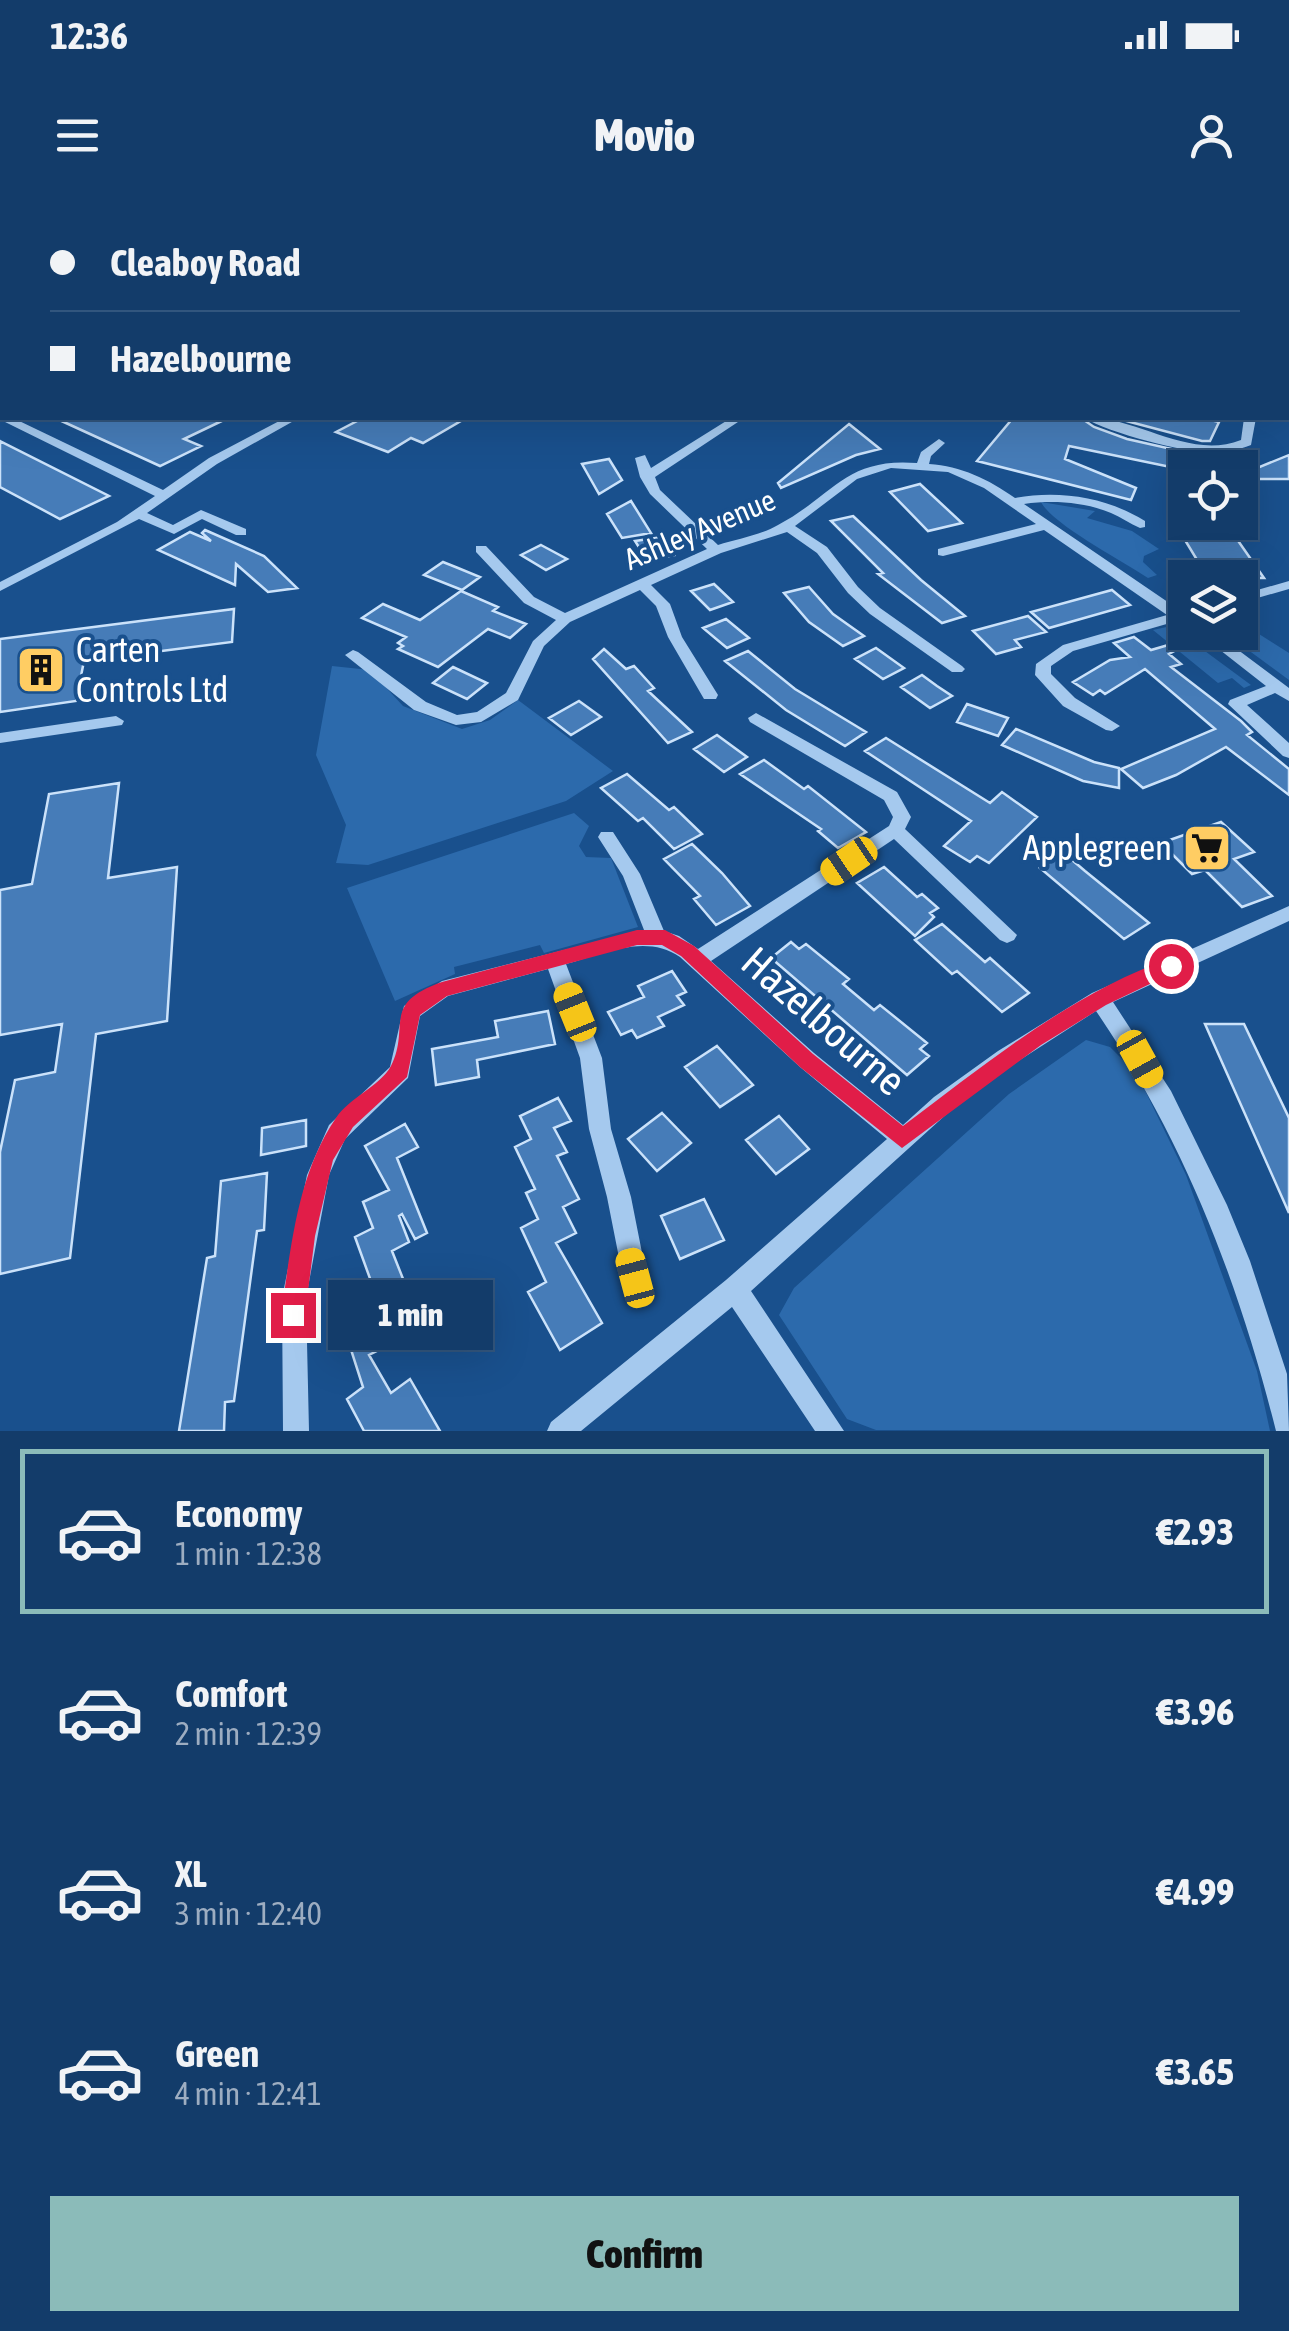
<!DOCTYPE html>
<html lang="en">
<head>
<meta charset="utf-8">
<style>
  body { margin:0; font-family:"Asap Condensed",sans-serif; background:#1c4370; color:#f1f3f6; height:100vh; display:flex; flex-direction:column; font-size:38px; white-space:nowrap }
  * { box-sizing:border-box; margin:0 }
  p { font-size:32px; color:#9dadc1 }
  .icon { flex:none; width:55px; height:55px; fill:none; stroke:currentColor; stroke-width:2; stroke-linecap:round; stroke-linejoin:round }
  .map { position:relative; height:1231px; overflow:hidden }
  .details { display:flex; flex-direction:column; background:#133c6a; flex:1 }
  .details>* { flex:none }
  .top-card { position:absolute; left:0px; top:0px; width:1290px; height:220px; box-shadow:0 10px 40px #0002,0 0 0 2px #32567e; display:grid; align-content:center; height:220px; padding:0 50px; background:#133c6a }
  .buttons { position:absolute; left:1168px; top:250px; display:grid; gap:20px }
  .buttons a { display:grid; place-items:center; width:90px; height:90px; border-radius:0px; background:#133c6a; box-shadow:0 10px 40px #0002,0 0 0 2px #32567e; font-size:50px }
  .end { position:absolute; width:45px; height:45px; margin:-22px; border:12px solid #e11d48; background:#fff; box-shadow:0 0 0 5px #fff }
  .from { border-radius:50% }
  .bubble { position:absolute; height:70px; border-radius:0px; background:#133c6a; box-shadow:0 10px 40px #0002,0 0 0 2px #32567e; font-size:32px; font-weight:800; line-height:70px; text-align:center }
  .car { position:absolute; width:30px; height:60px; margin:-30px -15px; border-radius:12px; box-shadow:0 0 8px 2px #0007; background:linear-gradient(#f5c518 24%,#345 0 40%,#f5c518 0 76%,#345 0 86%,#f5c518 0) }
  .top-card b { display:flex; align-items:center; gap:35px; height:95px; font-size:38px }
  .top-card b+b { border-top:2px solid #32567e }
  .top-card i { width:25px; height:25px; background:#f1f3f6 }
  ul { padding:18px 0 0; list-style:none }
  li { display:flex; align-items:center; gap:30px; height:165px; margin:0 20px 15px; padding:0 30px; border:5px solid transparent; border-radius:0px }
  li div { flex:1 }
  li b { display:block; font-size:38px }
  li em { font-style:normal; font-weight:800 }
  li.on { border-color:#8bbbb9 }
  li>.icon { width:90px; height:90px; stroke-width:1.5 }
  .action { display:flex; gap:20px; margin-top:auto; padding:20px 50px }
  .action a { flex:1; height:115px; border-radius:0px; background:#8bbbb9; color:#111; font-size:40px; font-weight:800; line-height:115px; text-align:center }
  .status { display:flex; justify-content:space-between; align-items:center; height:70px; padding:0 50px; background:#133c6a; direction:ltr }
  .status svg { height:28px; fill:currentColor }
  header { display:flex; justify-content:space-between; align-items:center; height:130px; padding:0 50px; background:#133c6a; font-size:45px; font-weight:800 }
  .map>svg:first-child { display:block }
  .green { fill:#2c6aac }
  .building { fill:#467cb8; stroke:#cbe2fa; stroke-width:2.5 }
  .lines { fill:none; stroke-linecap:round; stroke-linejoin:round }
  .minor { fill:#a5c9ee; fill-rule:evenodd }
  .route { fill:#e11d48 }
  .labels { text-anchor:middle; stroke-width:8; stroke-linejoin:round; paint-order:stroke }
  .far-street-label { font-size:30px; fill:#fff; stroke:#19508d }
  .poi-label { font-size:35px; fill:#fff; stroke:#19508d; text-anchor:start }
  .near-street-label { font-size:42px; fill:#fff; stroke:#19508d }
</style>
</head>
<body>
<div class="status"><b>12:36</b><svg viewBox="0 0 49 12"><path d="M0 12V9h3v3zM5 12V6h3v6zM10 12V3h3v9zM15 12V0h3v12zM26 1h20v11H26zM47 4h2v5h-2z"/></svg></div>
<header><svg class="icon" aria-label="menu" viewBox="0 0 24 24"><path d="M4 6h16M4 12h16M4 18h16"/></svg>Movio<svg class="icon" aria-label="person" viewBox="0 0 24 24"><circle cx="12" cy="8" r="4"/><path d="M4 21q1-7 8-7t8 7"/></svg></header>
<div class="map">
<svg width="1289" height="1231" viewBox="0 0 1289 1231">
  <rect width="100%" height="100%" fill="#19508d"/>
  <path class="green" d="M1041 302 1095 311 1087 318 1132 331 1159 349 1144 356 1143 362 1157 375 1148 378C1123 361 1053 325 1041 302Z
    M1240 422 1289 453V480L1225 433 1240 432Z
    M1171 426 1251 485 1244 488 1232 478 1218 483 1153 430Z
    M332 466 370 470 403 506 462 529 490 520 518 500 613 571 566 601 368 665 336 663 346 625 316 555Z
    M574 613 589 626 579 646 586 657 611 658 638 727 544 753 540 745 454 767 455 774 395 801 347 688Z
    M1086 840 1110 847 1137 874 1186 975 1257 1171 1270 1231 876 1230 847 1219 779 1115 794 1088 1009 894Z"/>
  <path class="building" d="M55 218H228L184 239 201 246 160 266Z
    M363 218H466L423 243 411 238 388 252 336 232Z
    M1013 218H1081L1094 227 1127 239 1203 256 1197 268 1185 270 1069 246 1065 259 1136 288 1131 300 977 261Z
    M1115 218H1202L1219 222 1210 241H1202Z
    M849 224 880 249 856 255 781 288 778 283Z
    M0 241 109 296 60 319 0 287Z
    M1289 255V279H1240V275Z
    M609 259 622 280 599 294 582 264Z
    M920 284 962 323 928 331 890 292Z
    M631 301 651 333 622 338 607 314Z
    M853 316 921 380 965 416 942 423 878 374 883 373 831 321Z
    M1174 322H1225L1264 378H1208Z
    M205 330 264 356 297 388 268 392 236 364 235 385 158 350 190 332 211 341 202 333Z
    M662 337 674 355 647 360 635 341Z
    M541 345 567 359 546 370 521 355Z
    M443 362 458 368 480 377 462 390 424 375Z
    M714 384 733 402 710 410 691 391Z
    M809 387 833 414 864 436 843 446 809 422 784 393Z
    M1112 390 1130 405 1049 428 1031 412Z
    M461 391 498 407 493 411 526 424 510 438 488 429 438 467 398 449 403 446 398 443 406 437 362 418 383 404 420 420Z
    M234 409 232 442 84 461 76 501 0 512V439Z
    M1028 416 1046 432 1015 440 1021 447 996 454 973 431Z
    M726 419 749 438 727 448 703 428Z
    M1134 437 1151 450 1175 443 1178 449 1169 454 1181 464 1171 467 1241 521 1252 532 1247 535 1289 569V595L1226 547 1176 575 1143 588 1121 569 1215 529 1145 469 1105 494 1100 490 1093 495 1073 482 1110 460 1130 457 1114 443Z
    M876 448 904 468 883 479 855 459Z
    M604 449 626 469 634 466 654 488 648 491 692 532 668 543 593 459Z
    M748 451 795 489 866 532 845 546 786 510 725 461Z
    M453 467 487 483 467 499 433 483Z
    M922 475 937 486 952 496 930 508 901 487Z
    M579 501 601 517 571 535 549 518Z
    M967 504 1008 518 998 536 957 522Z
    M1016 529 1094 562 1119 568V588L1083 581 1002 545Z
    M717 535 747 557 724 572 694 549Z
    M886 538 990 603 1002 592 1037 617 989 663 977 656 970 662 944 646 971 621 865 551Z
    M764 560 804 589 808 586 866 632 838 648 818 631 821 629 740 574Z
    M627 574 669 610 674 607 702 634 674 649 643 618 638 621 601 588Z
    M119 583 108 678 177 667 167 821 96 834 70 1058 0 1074V952L15 880 55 872 62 824 0 835V690L32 684 49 594Z
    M1221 622 1254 652 1234 659 1272 696 1242 707 1205 670 1192 674 1161 643Z
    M692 644 722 673 750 706 716 725 694 699 700 696 664 659Z
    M1065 654 1085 671 1149 723 1124 739 1040 668Z
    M884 667 917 697 922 694 938 708 930 713 934 717 915 736 857 683Z
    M942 724 985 762 990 758 1029 793 1002 812 957 771 952 774 915 740Z
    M791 742 799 749 806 744 849 779 843 784 874 810 880 805 927 843 920 849 929 856 907 875 771 758Z
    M672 771 686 792 677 796 684 805 658 817 664 826 637 838 632 830 621 835 608 812 644 797 638 786Z
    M548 811 555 844 477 860 479 877 436 885 432 849 498 837 495 821Z
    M1205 824H1244L1289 918V1013Z
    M717 846 753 885 720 907 685 867Z
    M558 898 571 921 554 928 567 952 557 956 579 999 563 1007 576 1033 556 1043 602 1123 560 1150 528 1092 546 1082 521 1028 538 1019 526 993 535 989 515 947 531 939 520 916Z
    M662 913 691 943 657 971 628 939Z
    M779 916 809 949 776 974 746 940Z
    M306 920V946L261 955 262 928Z
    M405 924 418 947 397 958 427 1033 415 1039 402 1014 399 1016 409 1042 392 1051 411 1099 392 1108 403 1138 369 1155 391 1193 410 1179 440 1231H364L347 1199 363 1187 345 1131 364 1122 354 1093 372 1084 355 1037 373 1028 363 1002 389 990 365 946Z
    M267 973 264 1030 257 1031 234 1201 225 1202 224 1231H179L207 1058 215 1056 221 981Z
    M704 999 724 1040 680 1059 661 1016Z"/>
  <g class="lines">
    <path class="minor" d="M331 0H339V2H331Z
      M1027 0H1037L1035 2H1026Z
      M1158 0H1168L1169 2H1160Z
      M1272 0H1283L1285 2H1275Z
      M0 5H2V9H0Z
      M1288 49H1289V55H1288Z
      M0 51H2V57H0Z
      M2 215V218H13L163 290 209 258 285 218H299L217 264 147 313 173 325 201 310 246 329V335H236L202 319 174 334 139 319 0 391V382L117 322 155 296 1 220Z
      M731 218H744L655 277 660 290 718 345C737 339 761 335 778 325 833 296 845 257 917 263L921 252 939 239 945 243 931 256 929 264C961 266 988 279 1015 298 1059 290 1106 297 1145 321V327L1140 328C1130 324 1121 317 1111 313 1084 302 1053 300 1024 304L1181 411 1185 410V424L1177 421 1073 451 1051 466V474L1075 498 1120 526 1112 531 1106 530 1063 506 1035 475 1036 464 1063 445 1167 415 1044 330 943 356 938 355V349L1036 324 984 288 948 272 891 268 857 279 795 326 827 347 858 387 880 408 962 466 965 469 962 472H952L870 414 848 393 817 353 787 332 721 353 651 385 670 404 682 437 718 495 716 499H704L668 437 656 406 640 390 570 422 544 446 518 500 481 522 456 525 414 510 345 455 353 450 358 452 426 502 457 515 477 512 506 493 533 441 556 420 524 403 476 352V346H486L534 397 565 413 707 349 650 294 640 277 635 258 645 255 651 268Z
      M1084 218C1136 215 1188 261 1241 240L1244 218H1256L1251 245C1238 250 1227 253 1213 253 1182 252 1110 233 1084 218Z
      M1289 381V389L1240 403V395Z
      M1197 432H1214L1289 488V501L1275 493 1247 505 1289 543V558L1283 556 1228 504 1230 500 1266 486Z
      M756 513 897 592 911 617 905 629 1017 735 1014 740 1007 743 1000 740 894 639 711 761 814 853 903 925 934 897 998 851 1092 793 1289 706V721L1113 802 1171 891 1227 1005 1250 1061 1287 1174 1289 1231H1276C1238 1080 1184 940 1096 811L1012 865 950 911 751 1091 844 1231H815L732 1107 581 1231H547L551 1222 726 1080 887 939 800 867 680 757C646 733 602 754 566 764L602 858 611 929 631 997 647 1078 644 1087 635 1090 626 1087 623 1078 607 997 589 929 580 858 548 769 448 796 420 816 408 878 345 939 329 975 306 1098 309 1231H283L282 1098 307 975 329 925 390 867 404 806 442 781 644 730 623 676 598 637 601 632H613L640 674 664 731 679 736 698 749 889 626 893 617 884 600 750 522 748 518Z
      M116 516 124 521 122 525 0 543V533Z"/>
  </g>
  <path class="route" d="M637 730H665L694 746 813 854 903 926C987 863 1070 794 1171 758L1180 766 1177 771 1106 805 1041 845 902 948 800 867 681 756 662 745H637L447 796 420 815 407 877 353 927 333 960 315 1036 305 1115 301 1123 293 1127 285 1123 281 1115C291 1048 297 975 336 918 349 898 380 886 391 866 411 826 380 804 442 782Z"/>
  <defs>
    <g id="building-square" transform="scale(2.5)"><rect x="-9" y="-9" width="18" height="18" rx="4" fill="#ffcd63" stroke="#19508d"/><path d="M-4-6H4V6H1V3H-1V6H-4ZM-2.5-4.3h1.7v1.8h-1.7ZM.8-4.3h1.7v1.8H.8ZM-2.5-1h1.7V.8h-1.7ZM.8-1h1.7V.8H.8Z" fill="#111"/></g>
    <g id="supermarket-square" transform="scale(2.5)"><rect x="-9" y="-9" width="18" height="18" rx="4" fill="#ffcd63" stroke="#19508d"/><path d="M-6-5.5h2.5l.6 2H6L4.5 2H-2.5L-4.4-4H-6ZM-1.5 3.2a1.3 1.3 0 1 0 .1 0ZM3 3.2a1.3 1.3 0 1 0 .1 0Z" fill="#111"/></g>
  </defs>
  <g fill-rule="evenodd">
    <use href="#building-square" x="41" y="470"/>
    <use href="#supermarket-square" x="1207" y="648"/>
  </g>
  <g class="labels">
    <g class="far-street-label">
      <text transform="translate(700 330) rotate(-23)" y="10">Ashley Avenue</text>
    </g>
    <g class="poi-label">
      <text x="76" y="462">Carten<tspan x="76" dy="40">Controls Ltd</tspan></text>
      <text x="1172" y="660" text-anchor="end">Applegreen</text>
    </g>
    <g class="near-street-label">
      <text transform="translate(824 821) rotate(41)" y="15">Hazelbourne</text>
    </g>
  </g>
</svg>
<div class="buttons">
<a><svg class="icon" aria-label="locate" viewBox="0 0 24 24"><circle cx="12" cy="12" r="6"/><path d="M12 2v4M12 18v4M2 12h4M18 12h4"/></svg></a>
<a><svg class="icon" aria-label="layers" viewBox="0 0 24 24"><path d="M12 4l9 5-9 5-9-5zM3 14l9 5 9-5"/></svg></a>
</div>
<i class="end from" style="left:1171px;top:766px"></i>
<i class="end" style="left:293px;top:1115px"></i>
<div class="bubble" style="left:328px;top:1080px;width:165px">1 min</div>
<i class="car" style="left:849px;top:661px;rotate:236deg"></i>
<i class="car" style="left:575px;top:812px;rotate:338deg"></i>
<i class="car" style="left:1140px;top:859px;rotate:151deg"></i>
<i class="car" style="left:635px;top:1078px;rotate:345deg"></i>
<div class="top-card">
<b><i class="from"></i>Cleaboy Road</b>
<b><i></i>Hazelbourne</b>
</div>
</div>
<section class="details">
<ul>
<li class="on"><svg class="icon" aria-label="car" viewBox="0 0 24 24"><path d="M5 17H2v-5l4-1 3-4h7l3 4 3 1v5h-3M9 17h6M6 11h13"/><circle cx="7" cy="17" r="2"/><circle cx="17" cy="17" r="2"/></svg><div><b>Economy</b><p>1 min · 12:38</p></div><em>€2.93</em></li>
<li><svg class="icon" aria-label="car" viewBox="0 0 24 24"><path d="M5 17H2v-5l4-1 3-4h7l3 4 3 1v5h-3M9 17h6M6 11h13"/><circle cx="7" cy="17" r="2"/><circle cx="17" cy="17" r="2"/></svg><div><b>Comfort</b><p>2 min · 12:39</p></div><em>€3.96</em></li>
<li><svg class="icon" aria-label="car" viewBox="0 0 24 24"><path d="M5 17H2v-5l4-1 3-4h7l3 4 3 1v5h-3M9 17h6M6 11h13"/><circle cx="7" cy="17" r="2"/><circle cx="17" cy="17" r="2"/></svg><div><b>XL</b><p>3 min · 12:40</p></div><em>€4.99</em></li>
<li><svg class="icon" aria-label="car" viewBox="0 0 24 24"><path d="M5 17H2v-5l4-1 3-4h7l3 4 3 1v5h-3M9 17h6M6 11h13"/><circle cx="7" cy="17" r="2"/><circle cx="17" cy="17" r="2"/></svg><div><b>Green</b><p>4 min · 12:41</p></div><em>€3.65</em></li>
</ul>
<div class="action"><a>Confirm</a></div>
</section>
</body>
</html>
